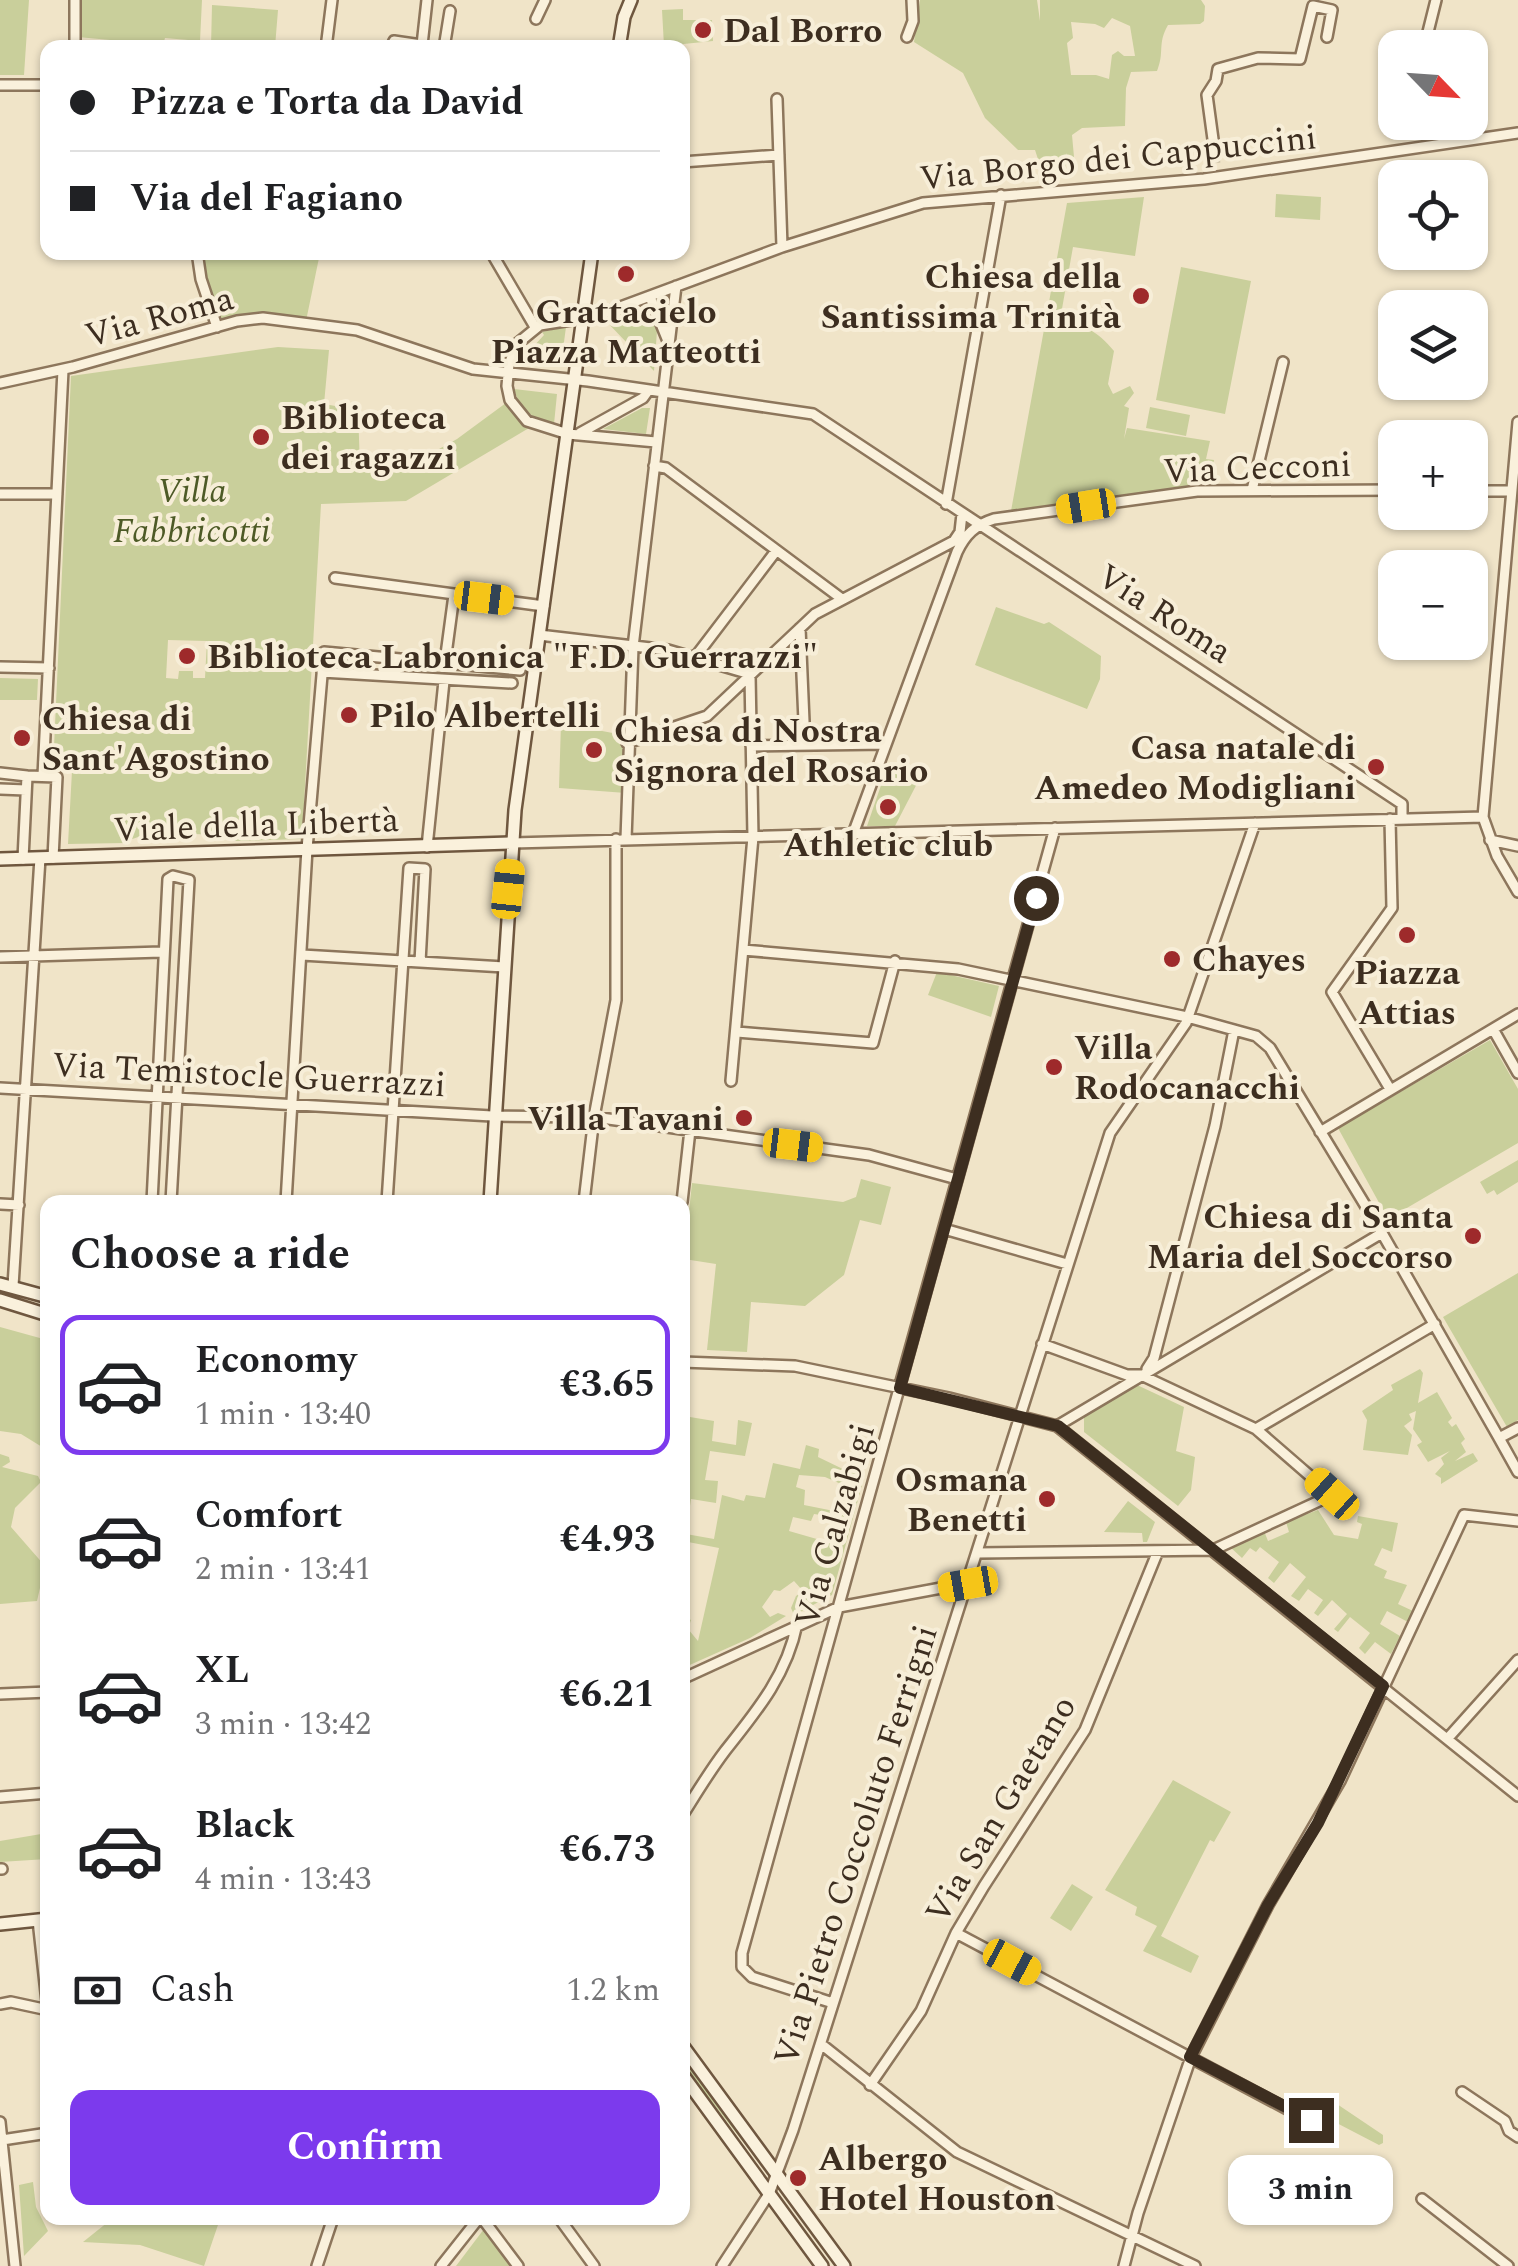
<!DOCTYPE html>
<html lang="en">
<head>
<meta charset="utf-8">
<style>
  body { margin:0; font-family:Spectral,serif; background:#f2f2f2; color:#202124; height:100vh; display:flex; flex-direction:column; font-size:38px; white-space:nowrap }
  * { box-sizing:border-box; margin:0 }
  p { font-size:32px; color:#757577 }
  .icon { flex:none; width:55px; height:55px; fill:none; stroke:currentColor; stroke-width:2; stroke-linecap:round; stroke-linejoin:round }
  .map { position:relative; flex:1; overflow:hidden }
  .side { position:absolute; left:40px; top:1195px; width:650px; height:1030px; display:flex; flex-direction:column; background:#fff; border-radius:20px; box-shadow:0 2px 8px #0004 }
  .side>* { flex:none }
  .hud { position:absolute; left:40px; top:40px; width:650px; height:220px; border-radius:20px; box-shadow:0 2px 8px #0004; display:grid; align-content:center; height:220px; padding:0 30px; background:#fff }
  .needle { width:65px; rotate:115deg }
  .buttons { position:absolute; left:1378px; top:30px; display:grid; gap:20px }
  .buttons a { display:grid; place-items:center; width:110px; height:110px; border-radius:20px; background:#fff; box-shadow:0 2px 8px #0004; font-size:50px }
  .end { position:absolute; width:45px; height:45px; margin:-22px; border:12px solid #3d2e20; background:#fff; box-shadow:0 0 0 5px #fff }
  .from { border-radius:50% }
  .bubble { position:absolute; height:70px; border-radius:20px; background:#fff; box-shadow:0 2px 8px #0004; font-size:32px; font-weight:700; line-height:70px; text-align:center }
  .car { position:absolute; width:30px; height:60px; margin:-30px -15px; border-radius:12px; box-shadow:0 0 8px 2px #0007; background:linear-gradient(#f5c518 24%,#345 0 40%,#f5c518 0 76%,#345 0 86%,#f5c518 0) }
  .hud b { display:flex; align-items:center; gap:35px; height:95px; font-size:38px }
  .hud b+b { border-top:2px solid #e0e0e0 }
  .hud i { width:25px; height:25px; background:#202124 }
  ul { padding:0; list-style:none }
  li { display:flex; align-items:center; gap:30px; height:140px; margin:0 20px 15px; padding:0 10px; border:5px solid transparent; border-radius:20px }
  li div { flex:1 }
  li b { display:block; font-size:38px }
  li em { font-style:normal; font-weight:700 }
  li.current { border-color:#7c3aed }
  li>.icon { width:90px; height:90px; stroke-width:1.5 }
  h2 { padding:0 30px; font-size:45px; line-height:120px }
  .pay { display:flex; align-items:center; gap:25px; height:110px; padding:0 30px; font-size:38px }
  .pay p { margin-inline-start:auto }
  .button { display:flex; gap:20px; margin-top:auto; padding:20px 30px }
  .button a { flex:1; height:115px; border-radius:20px; background:#7c3aed; color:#fff; font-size:40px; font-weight:700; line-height:115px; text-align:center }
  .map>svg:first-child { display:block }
  .green { fill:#c9cf9b; fill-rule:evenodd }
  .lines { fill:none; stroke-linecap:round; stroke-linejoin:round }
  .street-tunnel { stroke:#ccc0a6; stroke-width:9; stroke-dasharray:9 4.5; stroke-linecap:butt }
  .street-casing { stroke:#8d765c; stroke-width:14 }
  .secondary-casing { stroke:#6f573f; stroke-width:16 }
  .street { stroke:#faf1dc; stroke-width:9 }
  .secondary { stroke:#faf1dc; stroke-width:11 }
  .route { stroke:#3d2e20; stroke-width:12 }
  .poi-dot { fill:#9e2a2b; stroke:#f7eed8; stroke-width:4 }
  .labels { text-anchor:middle; stroke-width:8; stroke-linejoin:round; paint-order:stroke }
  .poi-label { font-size:35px; font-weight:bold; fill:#3d2e20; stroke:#f7eed8; text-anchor:start }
  .street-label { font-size:35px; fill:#3d2e20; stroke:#f7eed8 }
  .park-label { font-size:35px; font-style:italic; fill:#4d5a26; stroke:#f7eed8 }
</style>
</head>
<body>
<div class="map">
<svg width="1518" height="2266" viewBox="0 0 1518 2266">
  <rect width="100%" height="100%" fill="#f0e4c8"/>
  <path class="green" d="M0 0H29L24 75H0Z
    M79 0H202L200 41 165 38 163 45 78 37Z
    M920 0H1037L1040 21V0H1201L1205 6 1204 21 1200 24 1168 25C1157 44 1165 52 1157 71L1131 72 1126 88 1125 126 1082 128 1072 135 1074 157 1071 161 1066 153 1070 165H1066L1065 172 1043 174 1035 150H1018L985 118 963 73 914 42ZM1112 18 1130 26 1135 56H1124L1118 51 1112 55 1109 79 1096 75H1071L1067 43 1073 38 1071 22 1095 24 1104 28Z
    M212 5 278 10 275 47H211Z
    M683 9V20H712L713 41 664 46 662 10Z
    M1276 194 1321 197 1320 220 1275 217Z
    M1144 197 1135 256 1073 247 1060 320C1084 325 1098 331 1114 351L1108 384 1113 394 1130 386 1134 393 1124 406 1129 408 1124 439 1127 428 1210 441 1206 459 1214 460 1208 486 1011 511 1067 203Z
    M199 253H320L306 321 255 314 217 320Z
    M1181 267 1251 281 1225 414 1156 400Z
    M639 308 650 312 657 331 654 371 603 318Z
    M566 327 562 357 534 352 532 348 544 335 542 332Z
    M278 347 329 350 324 404 358 410 360 467 403 469 457 439 510 400 534 425 406 501 321 504 302 839 235 841 229 835C206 835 141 829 125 843L68 844 72 771 53 769 71 376ZM168 640 207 641 205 678H193V671H179L178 679 166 678Z
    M514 389 557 394 554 424C534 421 519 408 514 389Z
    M1150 407 1190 415 1186 436 1146 428Z
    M642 408H650L646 434 603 429Z
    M996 607 1044 624 1049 622 1101 656 1100 679 1087 709 975 665Z
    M0 678 38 679 37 700H0Z
    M561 723 628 736 626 793 559 788Z
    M889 762 922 774 895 826H867Z
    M937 972 999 986 991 1017 928 995Z
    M1490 1040 1518 1089V1143L1388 1219 1338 1128Z
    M1518 1160V1182L1497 1195 1494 1190 1487 1194 1480 1182Z
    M861 1179 891 1187 881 1225 860 1220 844 1275 805 1306 751 1302 747 1352 707 1350 716 1264 684 1259 692 1183 843 1202 856 1197Z
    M1518 1273V1420L1507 1427 1443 1317Z
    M0 1327 47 1340V1450L21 1434 0 1431Z
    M1420 1369 1423 1373 1418 1403 1437 1392 1452 1418 1448 1422 1452 1427 1456 1424 1465 1439 1461 1443 1466 1452 1455 1461 1473 1453 1478 1461 1441 1484V1478L1435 1474 1444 1464 1441 1458 1450 1451 1428 1462 1417 1445 1422 1442 1413 1429 1416 1411 1409 1414 1412 1420 1404 1426 1412 1435 1408 1455 1363 1450 1367 1420 1362 1411 1393 1390 1391 1385Z
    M1137 1385 1184 1407 1176 1451 1195 1457 1191 1490 1178 1506 1084 1432V1415Z
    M690 1417 714 1421 712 1441 736 1445 738 1420 752 1423 745 1456 710 1451 705 1480 718 1481 716 1503 691 1499 686 1534 714 1539 722 1495 744 1501 746 1495 765 1498 773 1463 800 1469 806 1445 819 1449 818 1457 847 1471 865 1474 832 1595 794 1615 791 1608 796 1596 803 1591 794 1581 780 1591 774 1590 762 1607 770 1617 778 1613 786 1616 750 1638 683 1668V1615L691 1620 688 1629 698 1641 719 1548 683 1541V1487ZM799 1475 825 1477 841 1484 834 1511 804 1505 805 1490 796 1487ZM814 1514 848 1519 841 1546 789 1531 793 1517 811 1521Z
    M0 1454 9 1457 10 1462 2 1467 38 1476 41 1482 15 1508 11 1527 45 1566 37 1601 0 1604Z
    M1128 1501 1155 1522 1147 1542H1143L1142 1533 1104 1532Z
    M1318 1510 1334 1535 1358 1539 1362 1524 1357 1522 1358 1516 1398 1523 1392 1552 1382 1548 1374 1565 1387 1571 1384 1578 1407 1585 1398 1604 1413 1611 1408 1622 1387 1611 1380 1624 1400 1636 1391 1654 1375 1642 1365 1654 1359 1648 1370 1633 1350 1617 1338 1632 1334 1629 1347 1614 1332 1600 1318 1616 1314 1613 1323 1600 1308 1589 1299 1601 1291 1596 1306 1577 1290 1563 1274 1583 1268 1578 1279 1562 1260 1547 1256 1552 1250 1548 1242 1558 1229 1546 1264 1531 1268 1541 1289 1532 1286 1522Z
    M1173 1780 1231 1812 1214 1842 1210 1840 1161 1936 1199 1956 1191 1973 1143 1951 1157 1926 1135 1915 1137 1907 1105 1890Z
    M47 1833V1859L0 1862V1841Z
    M1072 1884 1093 1897 1071 1931 1050 1918Z
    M682 2055 764 2166 766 2171 683 2065Z
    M1331 2100 1383 2135V2143L1379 2145 1329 2119 1333 2112 1325 2107Z
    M33 2182 36 2207 48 2231 24 2256 19 2185Z
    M113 2218H216L220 2219 204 2266 140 2245 83 2242Z
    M484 2229 511 2266H456Z"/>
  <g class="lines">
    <path class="street-tunnel" d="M1215 154 1216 164"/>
    <g class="street-casing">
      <path id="street" d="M536 19 545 0
        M907 37 913 21 912 0
        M422 45 427 0
        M75 48V0
        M326 48 332 0
        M391 48 394 41 442 48
        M444 48 450 11
        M1424 48 1436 0
        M0 85H48
        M777 99 782 247
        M1215 154 1207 95 1216 81 1218 69 1258 58 1300 59 1313 6 1332 10 1327 37
        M682 162 779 155
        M197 252 201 279 217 327
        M491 252 535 327
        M650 297 668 341
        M0 383 73 367 237 321 263 318 357 330 473 369 588 381 813 414 1402 804V819
        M1518 422 1483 817 1497 856 1518 892
        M580 433 643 398 648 391
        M656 442 568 434 527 421 510 400 507 386 509 364 518 343 540 325 596 316 782 247 923 203 1204 179 1518 133
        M654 466 666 468 842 599
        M1252 490 1283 362
        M1470 491H1511
        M0 494H57
        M946 504 1001 195
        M335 578 544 606
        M800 628 805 745
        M539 635 668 650 750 674
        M696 656 776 551
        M445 662 454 595
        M0 667 49 668
        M322 672 512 683
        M627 743 707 716 815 614 954 541 960 532 962 514
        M751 746 886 744
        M0 773 27 776
        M43 776 63 370
        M0 789 26 790
        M1390 819 1392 908 1332 992 1390 1089
        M853 834 957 552C965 535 975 525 994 519L1197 491 1395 490
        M626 839 633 647 676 286
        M1490 840 1518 846
        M513 843 1483 817
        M427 847 444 681
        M23 859 27 776 57 777 53 858
        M743 950 958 969 1187 1017 1256 1036 1270 1048 1382 1233 1499 1438 1518 1428
        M302 955 504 967
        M0 957 161 952
        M1493 1029 1518 1073
        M737 1032 873 1043 895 961
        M731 1081 753 837 750 675
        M0 1088 492 1116 594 1117 869 1155 957 1179
        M1320 1132 1518 1014
        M152 1202 168 879 173 876 189 880 171 1202
        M286 1202 307 849 324 652 520 670
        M387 1202 409 868 425 869 420 962
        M584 1202 594 1117 616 1000V839
        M682 1202 690 1130
        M0 1204 19 1205
        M944 1229 1067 1264
        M13 1286 40 858
        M682 1362 795 1366 949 1398 1057 1426 1518 1796
        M1147 1369 1154 1358 1215 1126 1234 1030
        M1057 1426 1382 1233
        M1256 1429 1435 1324
        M1499 1438 1518 1472
        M978 1553 1213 1550 1332 1495 1256 1429 1141 1375H1127L1042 1344
        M682 1679 839 1607 968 1583
        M0 1694 48 1692
        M1448 1738 1518 1660
        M0 1797 48 1793
        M682 1816C696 1794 709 1772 725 1751 756 1712 787 1675 797 1624
        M0 1869H2
        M38 1920 47 2002
        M956 1933 1304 2118 1315 2120
        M833 2003 752 1977 742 1967V1953L1055 828
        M0 2004 11 2002 48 2010
        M821 2044 957 2152 1195 2266
        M870 2085 921 2011 956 1933 984 1886 1085 1730 1158 1551
        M1462 2092 1505 2121 1509 2131 1518 2137
        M0 2122 15 2266
        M2 2140 48 2133
        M1422 2199 1508 2266
        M482 2218 518 2266
        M559 2218 594 2266
        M317 2266 333 2218
        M441 2266 479 2218
        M722 2266 769 2194 793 2130 1110 1133 1186 1023 1255 823
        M1124 2266 1138 2213 1191 2057 1268 1905 1340 1781 1464 1515 1518 1521"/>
    </g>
    <g class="secondary-casing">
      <path id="secondary" d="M619 48 624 17 631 0
        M0 859 513 843
        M490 1202 515 810 592 252
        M0 1284 48 1297
        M0 1300 48 1315
        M0 1924 48 1919
        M682 2045 844 2266
        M682 2074 822 2266"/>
    </g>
    <use href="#street" class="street"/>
    <use href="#secondary" class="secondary"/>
  </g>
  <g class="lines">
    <path class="route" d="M1036 898 900 1388 1058 1426 1383 1686 1318 1823 1268 1905 1190 2057 1311 2120"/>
  </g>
  <g class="poi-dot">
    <circle cx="703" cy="30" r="10"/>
    <circle cx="626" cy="274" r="10"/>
    <circle cx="1141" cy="296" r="10"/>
    <circle cx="261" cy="437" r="10"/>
    <circle cx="187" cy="656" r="10"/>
    <circle cx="349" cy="715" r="10"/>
    <circle cx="22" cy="738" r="10"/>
    <circle cx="594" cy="750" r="10"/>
    <circle cx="1376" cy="767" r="10"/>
    <circle cx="888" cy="807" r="10"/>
    <circle cx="1407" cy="935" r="10"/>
    <circle cx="1172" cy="959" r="10"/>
    <circle cx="1054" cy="1067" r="10"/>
    <circle cx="744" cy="1118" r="10"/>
    <circle cx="1473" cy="1236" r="10"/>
    <circle cx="1047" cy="1499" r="10"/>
    <circle cx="798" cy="2178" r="10"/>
  </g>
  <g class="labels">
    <g class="poi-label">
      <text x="723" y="42">Dal Borro</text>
      <text x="1121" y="288" text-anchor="end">Chiesa della<tspan x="1121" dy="40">Santissima Trinità</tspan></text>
      <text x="626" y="323" text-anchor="middle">Grattacielo<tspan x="626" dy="40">Piazza Matteotti</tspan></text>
      <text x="281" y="429">Biblioteca<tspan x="281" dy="40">dei ragazzi</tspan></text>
      <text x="207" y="668">Biblioteca Labronica "F.D. Guerrazzi"</text>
      <text x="369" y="727">Pilo Albertelli</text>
      <text x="42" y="730">Chiesa di<tspan x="42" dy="40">Sant'Agostino</tspan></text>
      <text x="614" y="742">Chiesa di Nostra<tspan x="614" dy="40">Signora del Rosario</tspan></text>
      <text x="1356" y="759" text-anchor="end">Casa natale di<tspan x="1356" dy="40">Amedeo Modigliani</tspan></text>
      <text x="888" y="856" text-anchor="middle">Athletic club</text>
      <text x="1192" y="971">Chayes</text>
      <text x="1407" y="984" text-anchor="middle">Piazza<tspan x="1407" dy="40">Attias</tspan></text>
      <text x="1074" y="1059">Villa<tspan x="1074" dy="40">Rodocanacchi</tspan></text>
      <text x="724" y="1130" text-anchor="end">Villa Tavani</text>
      <text x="1453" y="1228" text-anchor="end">Chiesa di Santa<tspan x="1453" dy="40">Maria del Soccorso</tspan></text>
      <text x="1027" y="1491" text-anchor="end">Osmana<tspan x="1027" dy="40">Benetti</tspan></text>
      <text x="818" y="2170">Albergo<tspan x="818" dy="40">Hotel Houston</tspan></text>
    </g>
    <g class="street-label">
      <text transform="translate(1118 157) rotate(-6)" y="12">Via Borgo dei Cappuccini</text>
      <text transform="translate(159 316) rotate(-15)" y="12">Via Roma</text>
      <text transform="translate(1257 467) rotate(-2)" y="12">Via Cecconi</text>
      <text transform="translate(1165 613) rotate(33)" y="12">Via Roma</text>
      <text transform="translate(256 824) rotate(-2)" y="12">Viale della Libertà</text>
      <text transform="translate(249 1074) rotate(3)" y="12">Via Temistocle Guerrazzi</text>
      <text transform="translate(834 1525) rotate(-74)" y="12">Via Calzabigi</text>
      <text transform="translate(1000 1809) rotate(-59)" y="12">Via San Gaetano</text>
      <text transform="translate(855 1845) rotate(-72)" y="12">Via Pietro Coccoluto Ferrigni</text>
    </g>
    <g class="park-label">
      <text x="192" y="502">Villa<tspan x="192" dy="40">Fabbricotti</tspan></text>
    </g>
  </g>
</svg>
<div class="buttons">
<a><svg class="needle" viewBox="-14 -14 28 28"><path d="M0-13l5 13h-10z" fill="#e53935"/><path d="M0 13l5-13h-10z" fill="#757577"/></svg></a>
<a><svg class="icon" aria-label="locate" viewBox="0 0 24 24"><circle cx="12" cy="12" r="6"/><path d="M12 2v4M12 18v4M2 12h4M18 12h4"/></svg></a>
<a><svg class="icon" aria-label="layers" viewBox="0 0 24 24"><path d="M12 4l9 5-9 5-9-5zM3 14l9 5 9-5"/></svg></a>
<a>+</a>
<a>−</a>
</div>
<i class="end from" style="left:1036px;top:898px"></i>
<i class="end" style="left:1311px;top:2120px"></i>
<div class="bubble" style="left:1228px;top:2155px;width:165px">3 min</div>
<i class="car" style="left:1086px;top:506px;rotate:261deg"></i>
<i class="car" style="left:484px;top:598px;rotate:97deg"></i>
<i class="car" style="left:508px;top:889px;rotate:6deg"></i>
<i class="car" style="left:793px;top:1145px;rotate:97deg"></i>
<i class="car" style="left:1332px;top:1494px;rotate:312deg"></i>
<i class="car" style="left:968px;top:1584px;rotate:260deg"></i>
<i class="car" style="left:1012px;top:1962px;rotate:118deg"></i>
<div class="hud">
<b><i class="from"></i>Pizza e Torta da David</b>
<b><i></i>Via del Fagiano</b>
</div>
<section class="side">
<h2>Choose a ride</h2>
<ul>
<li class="current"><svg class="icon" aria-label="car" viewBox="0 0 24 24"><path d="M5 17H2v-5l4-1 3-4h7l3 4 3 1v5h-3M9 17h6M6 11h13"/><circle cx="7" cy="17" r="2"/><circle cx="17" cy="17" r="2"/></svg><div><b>Economy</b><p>1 min · 13:40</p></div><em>€3.65</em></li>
<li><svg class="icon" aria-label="car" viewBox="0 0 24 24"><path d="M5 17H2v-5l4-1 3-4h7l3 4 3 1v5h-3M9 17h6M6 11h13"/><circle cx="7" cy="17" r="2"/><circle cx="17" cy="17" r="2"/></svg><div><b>Comfort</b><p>2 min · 13:41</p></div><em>€4.93</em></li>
<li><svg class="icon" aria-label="car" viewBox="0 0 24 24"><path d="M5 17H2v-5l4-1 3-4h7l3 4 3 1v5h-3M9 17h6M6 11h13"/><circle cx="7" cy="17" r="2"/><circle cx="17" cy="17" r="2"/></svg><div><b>XL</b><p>3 min · 13:42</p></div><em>€6.21</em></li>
<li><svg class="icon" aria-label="car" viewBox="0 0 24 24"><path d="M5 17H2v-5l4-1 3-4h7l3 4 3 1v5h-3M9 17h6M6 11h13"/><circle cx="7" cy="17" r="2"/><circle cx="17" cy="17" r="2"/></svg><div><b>Black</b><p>4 min · 13:43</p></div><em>€6.73</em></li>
</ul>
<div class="pay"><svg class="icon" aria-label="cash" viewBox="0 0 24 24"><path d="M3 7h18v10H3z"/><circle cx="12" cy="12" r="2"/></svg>Cash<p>1.2 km</p></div>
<div class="button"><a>Confirm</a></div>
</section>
</div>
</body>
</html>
